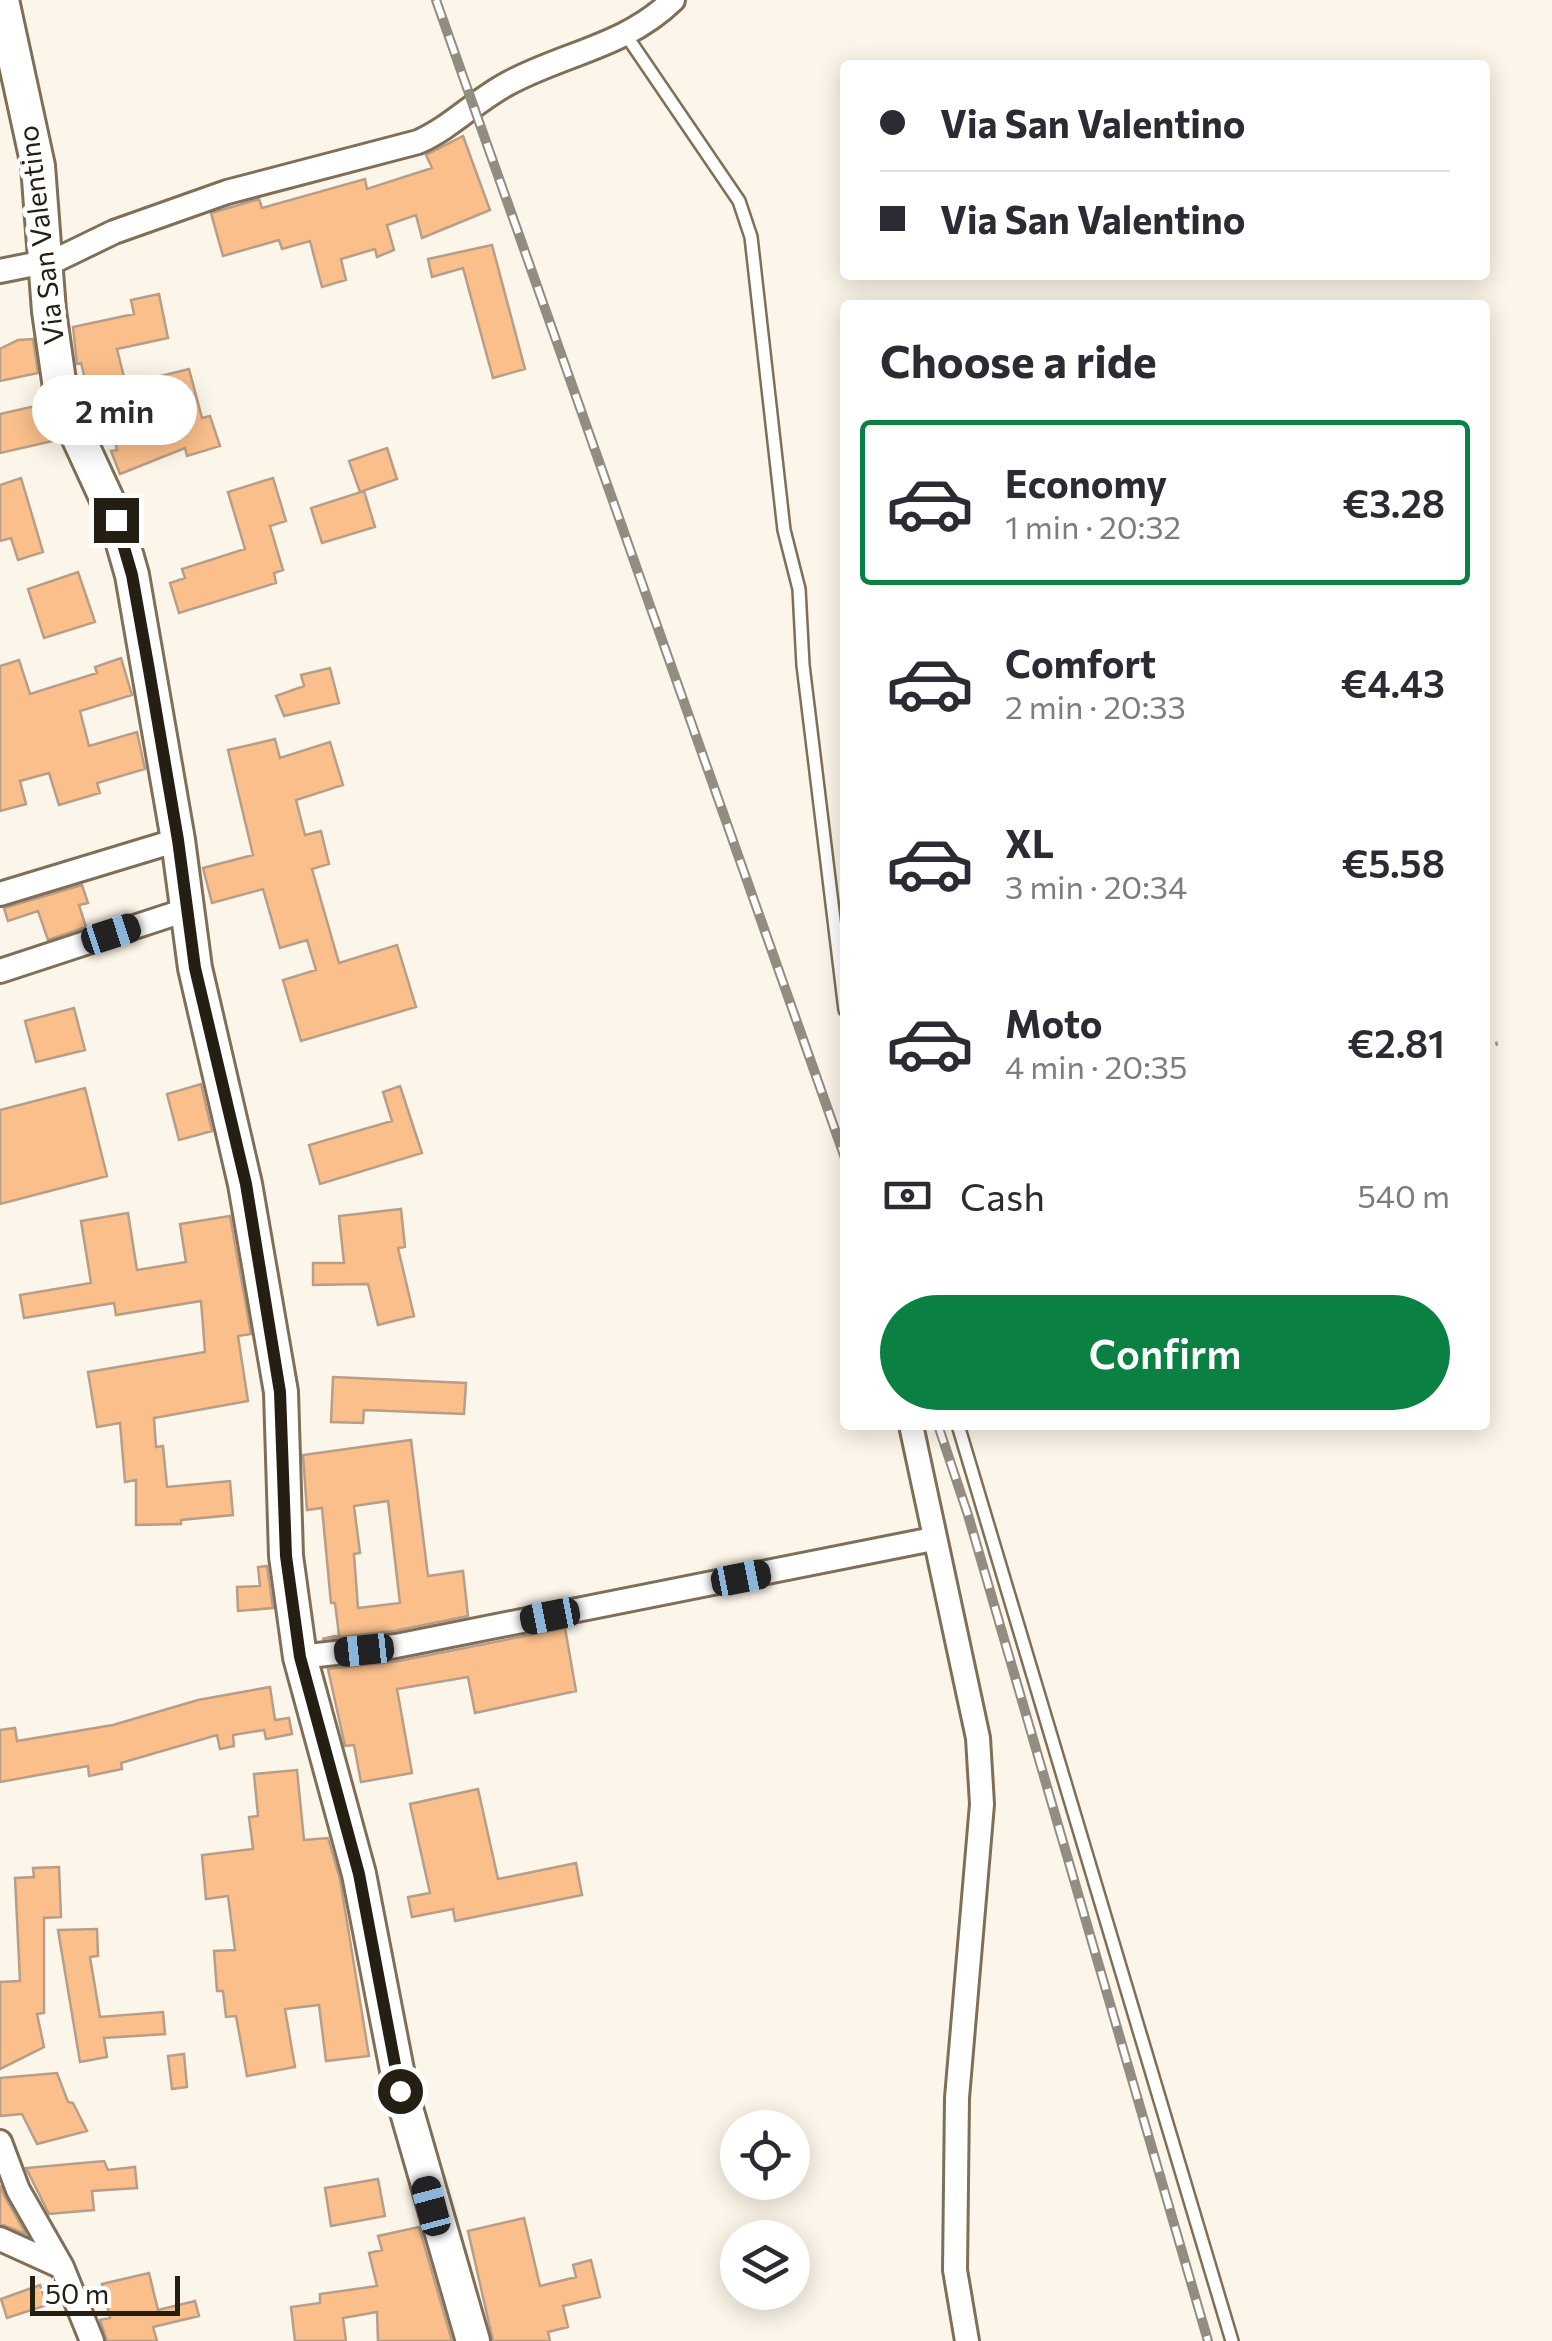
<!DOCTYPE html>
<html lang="en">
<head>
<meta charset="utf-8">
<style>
  body { margin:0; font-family:Commissioner,sans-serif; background:#f7f7f7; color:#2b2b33; height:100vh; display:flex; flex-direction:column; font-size:38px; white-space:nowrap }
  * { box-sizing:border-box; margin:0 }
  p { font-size:32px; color:#7c7c81 }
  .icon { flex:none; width:55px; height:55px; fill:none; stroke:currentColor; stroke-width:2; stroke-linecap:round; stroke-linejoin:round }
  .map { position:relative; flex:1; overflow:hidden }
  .sheet { position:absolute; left:840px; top:300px; width:650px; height:1130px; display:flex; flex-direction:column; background:#fff; border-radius:10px; box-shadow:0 5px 25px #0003 }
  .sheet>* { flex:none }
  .banner { position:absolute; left:840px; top:60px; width:650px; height:220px; border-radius:10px; box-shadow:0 5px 25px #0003; display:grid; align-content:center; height:220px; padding:0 40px; background:#fff }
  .tools { position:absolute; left:720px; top:2110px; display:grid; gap:20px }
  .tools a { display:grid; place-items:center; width:90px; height:90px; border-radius:50%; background:#fff; box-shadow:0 5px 25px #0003; font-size:50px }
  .scale { position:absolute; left:30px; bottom:25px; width:150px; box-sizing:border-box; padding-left:10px; border:5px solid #251e13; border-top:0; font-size:28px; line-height:35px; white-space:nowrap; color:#251e13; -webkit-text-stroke:8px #fff; paint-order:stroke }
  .end { position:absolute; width:45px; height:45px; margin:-22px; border:12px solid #251e13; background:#fff; box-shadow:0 0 0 5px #fff }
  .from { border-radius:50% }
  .bubble { position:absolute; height:70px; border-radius:35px; background:#fff; box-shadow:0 5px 25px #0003; font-size:32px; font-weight:600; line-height:70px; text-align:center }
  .car { position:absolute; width:30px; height:60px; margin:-30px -15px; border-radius:12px; box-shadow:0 0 8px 2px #0007; background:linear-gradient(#222 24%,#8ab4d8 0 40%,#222 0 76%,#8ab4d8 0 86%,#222 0) }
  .banner b { display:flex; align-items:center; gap:35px; height:95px; font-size:38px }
  .banner b+b { border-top:2px solid #e1e1e2 }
  .banner i { width:25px; height:25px; background:#2b2b33 }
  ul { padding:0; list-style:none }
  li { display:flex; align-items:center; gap:30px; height:165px; margin:0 20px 15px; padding:0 20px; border:5px solid transparent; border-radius:10px }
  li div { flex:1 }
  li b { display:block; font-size:38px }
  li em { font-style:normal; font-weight:600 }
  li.active { border-color:#0b8043 }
  li>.icon { width:90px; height:90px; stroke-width:1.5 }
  h2 { padding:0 40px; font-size:45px; line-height:120px }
  .pay { display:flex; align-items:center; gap:25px; height:110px; padding:0 40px; font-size:38px }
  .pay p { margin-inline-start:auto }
  .cta { display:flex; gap:20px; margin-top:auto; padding:20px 40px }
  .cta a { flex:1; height:115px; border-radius:60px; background:#0b8043; color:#fff; font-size:40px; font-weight:600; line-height:115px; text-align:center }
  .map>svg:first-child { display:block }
  .building { fill:#fabf8b; stroke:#b89e88; stroke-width:2.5; fill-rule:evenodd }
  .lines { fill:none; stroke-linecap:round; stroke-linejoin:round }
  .lane-casing { stroke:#806f56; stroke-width:16 }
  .street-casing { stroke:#806f56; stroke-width:28 }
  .secondary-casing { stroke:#806f56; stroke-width:38 }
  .path { stroke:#979085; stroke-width:4; stroke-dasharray:2.5 8; stroke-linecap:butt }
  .lane { stroke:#fff; stroke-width:11 }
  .street { stroke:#fff; stroke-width:22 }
  .secondary { stroke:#fff; stroke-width:32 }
  .rail-casing { stroke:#938c80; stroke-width:10 }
  .rail { stroke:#fff; stroke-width:6; stroke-dasharray:19; stroke-linecap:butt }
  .route { stroke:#251e13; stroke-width:12 }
  .labels { text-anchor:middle; stroke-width:10; stroke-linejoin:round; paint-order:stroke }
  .street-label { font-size:28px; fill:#251e13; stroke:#fff }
</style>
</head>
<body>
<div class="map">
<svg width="1552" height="2341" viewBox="0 0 1552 2341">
  <rect width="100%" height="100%" fill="#fcf5e9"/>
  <path class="building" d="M463 136 490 210 422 238 416 215 387 225 394 250 377 257 375 249 341 259 346 280 322 287 310 241 282 249 279 240 223 256 211 213 259 199 262 208 365 179 367 189 432 168 426 155Z
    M492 245 525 369 493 378 463 268 432 277 428 259Z
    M159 294 168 338 117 349 124 377 116 379 128 412 159 400 153 378 189 369 202 418 210 416 220 446 187 456 185 448 120 474 111 451 117 450 111 427 98 430 85 399 90 398 81 363 77 364 73 327 134 314 131 300Z
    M33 339 38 373 0 381V349L18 340Z
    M31 407H43L57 440 0 453V414Z
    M387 448 397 479 360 492 349 461Z
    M21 478 43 552 18 560 11 538 0 541V485Z
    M273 478 286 521 270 526 283 570 274 573 276 583 179 613 170 583 185 578 182 569 245 549 228 492Z
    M364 491 375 527 322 543 311 508Z
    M78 572 95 622 44 638 28 589Z
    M121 658 132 695 80 711 89 746 137 732 145 769 97 783 100 793 59 805 49 773 20 781 26 804 0 811V666L19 660 30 694 97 673 95 667Z
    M330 668 339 703 284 716 276 696 304 686 301 675Z
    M275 739 280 758 330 742 343 785 296 800 305 835 321 831 329 864 312 869 339 963 397 945 416 1007 301 1041 283 980 316 970 307 940 280 948 263 889 212 903 203 868 253 855 228 750Z
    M82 885 88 903 79 905 86 927 48 940 38 911 8 921 4 908Z
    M74 1008 85 1050 36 1062 25 1021Z
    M201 1084 212 1131 179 1140 167 1094Z
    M400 1086 422 1153 320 1184 309 1145 392 1121 383 1092Z
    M85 1088 107 1176 0 1204V1110Z
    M401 1209 405 1247 398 1248 414 1316 378 1325 368 1284 313 1285V1263H344L339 1216Z
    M128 1213 137 1270 186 1262 180 1224 230 1216 251 1334 238 1336 248 1401 154 1418 156 1447 163 1446 167 1487 230 1481 233 1515 181 1520V1524L136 1525V1480L125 1482 120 1423 97 1427 88 1372 205 1352 201 1301 116 1315 114 1303 24 1318 20 1295 91 1283 81 1221Z
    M333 1377 466 1383 464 1414 364 1410 363 1423 331 1422Z
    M411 1440 428 1576 463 1571 468 1616 394 1631 322 1639 339 1635 335 1603H331L322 1508 307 1510 303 1455ZM388 1501 400 1603 358 1608 354 1554 360 1553 354 1506Z
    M267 1566 273 1608 238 1611 237 1587 260 1586 258 1567Z
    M565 1628 576 1691 475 1713 468 1677 397 1689 412 1773 361 1782 354 1745 345 1746 328 1669 399 1661Z
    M270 1687 275 1720 289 1718 292 1734 266 1739 264 1730 233 1735 234 1746 220 1749 217 1735 121 1763 122 1769 89 1776 88 1766 0 1782V1730L15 1728 17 1741 113 1725 198 1700Z
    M297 1770 304 1840 328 1838 340 1879 369 2056 326 2061 319 2005 285 2009 295 2067 247 2076 236 2016 226 2017 223 1991H217L214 1951 235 1950 228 1896 206 1899 202 1855 253 1849 249 1817 258 1816 254 1774Z
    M478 1789 498 1879 576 1863 582 1895 455 1921 453 1909 412 1917 408 1897 430 1893 410 1804Z
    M59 1867 61 1917 44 1918V2013L37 2014 44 2047 0 2069V1982L20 1981 15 1878 34 1877 33 1868Z
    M97 1929 98 1956 90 1957 100 2017 163 2012 165 2034 104 2038 107 2057 80 2062 58 1930Z
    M184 2054 187 2087 172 2089 168 2056Z
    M57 2073 68 2102 73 2103 87 2131 37 2144 22 2114 0 2116V2078Z
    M104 2161 108 2170 135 2167 137 2188 92 2191 94 2210 49 2214 26 2168Z
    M378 2179 385 2216 331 2226 325 2188Z
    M0 2185 5 2197 26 2234 0 2224Z
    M524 2218 540 2286 576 2277 573 2265 591 2260 600 2297 563 2306 568 2327 548 2332 550 2341H493L468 2231Z
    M419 2227 452 2341H378L377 2312 343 2318 346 2341H295L291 2307 320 2303V2294L377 2286 369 2253 382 2250 378 2236Z
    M149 2273 158 2310 195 2301 199 2316 153 2327 157 2341H107L100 2320 110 2318 102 2284Z
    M40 2285 47 2305 7 2318 1 2299Z"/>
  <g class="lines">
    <g class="lane-casing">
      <path id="lane" d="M626 35 739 201 751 237 784 530 799 589 803 665 845 1010
        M958 1425 1232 2341"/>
    </g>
    <g class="street-casing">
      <path id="street" d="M46 265 114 232 227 192 418 142C452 127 476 100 509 83 565 53 626 46 673 0
        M0 271 45 262
        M0 894 178 840
        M0 971 186 910
        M911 1425 978 1738 982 1804 957 2098 955 2270 967 2341
        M300 1657 396 1646 933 1539
        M0 2142 18 2190 62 2267
        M0 2239 62 2267 92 2341"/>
    </g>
    <g class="secondary-casing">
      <path id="secondary" d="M2 0 38 166 49 311 62 402 116 519 132 575 178 840 195 968 245 1184 281 1392 286 1556 300 1657 359 1874 401 2091 473 2341"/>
    </g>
    <path class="path" d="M1485 1046 1500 1043"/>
    <use href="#lane" class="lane"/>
    <use href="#street" class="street"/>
    <use href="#secondary" class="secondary"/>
    <g class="rail-casing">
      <path id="rail" d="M436 0 845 1158
        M938 1425 968 1515 1208 2341"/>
    </g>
    <use href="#rail" class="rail"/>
  </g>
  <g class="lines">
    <path class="route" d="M116 520 132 575 149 670 178 840 195 968 246 1184 280 1392 286 1556 300 1657 359 1874 400 2091"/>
  </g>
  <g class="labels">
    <g class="street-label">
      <text transform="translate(41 235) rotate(-97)" y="10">Via San Valentino</text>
    </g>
  </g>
</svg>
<div class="tools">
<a><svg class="icon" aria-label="locate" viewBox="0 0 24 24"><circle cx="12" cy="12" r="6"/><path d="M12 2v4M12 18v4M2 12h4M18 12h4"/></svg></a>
<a><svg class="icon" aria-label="layers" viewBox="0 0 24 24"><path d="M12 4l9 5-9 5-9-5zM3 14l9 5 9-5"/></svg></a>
</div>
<div class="scale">50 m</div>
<i class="end from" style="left:400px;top:2091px"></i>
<i class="end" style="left:116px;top:520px"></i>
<div class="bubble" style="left:32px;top:375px;width:165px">2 min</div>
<i class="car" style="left:111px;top:934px;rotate:72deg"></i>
<i class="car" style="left:741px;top:1578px;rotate:79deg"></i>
<i class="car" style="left:550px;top:1616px;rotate:259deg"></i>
<i class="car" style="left:364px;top:1650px;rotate:264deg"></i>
<i class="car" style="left:431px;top:2206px;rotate:345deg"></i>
<div class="banner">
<b><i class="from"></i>Via San Valentino</b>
<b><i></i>Via San Valentino</b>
</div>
<section class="sheet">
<h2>Choose a ride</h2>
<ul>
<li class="active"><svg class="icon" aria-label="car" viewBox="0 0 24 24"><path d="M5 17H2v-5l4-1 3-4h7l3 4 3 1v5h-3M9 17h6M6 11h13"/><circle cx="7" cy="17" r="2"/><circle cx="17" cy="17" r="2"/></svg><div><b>Economy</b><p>1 min · 20:32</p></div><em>€3.28</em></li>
<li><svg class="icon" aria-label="car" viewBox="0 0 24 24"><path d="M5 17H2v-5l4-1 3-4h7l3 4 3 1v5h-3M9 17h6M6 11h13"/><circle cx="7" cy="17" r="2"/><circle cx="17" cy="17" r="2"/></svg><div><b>Comfort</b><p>2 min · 20:33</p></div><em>€4.43</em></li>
<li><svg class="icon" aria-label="car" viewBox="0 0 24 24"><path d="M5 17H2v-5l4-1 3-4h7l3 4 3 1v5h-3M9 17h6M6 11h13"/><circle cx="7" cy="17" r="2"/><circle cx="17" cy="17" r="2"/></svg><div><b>XL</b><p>3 min · 20:34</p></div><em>€5.58</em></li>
<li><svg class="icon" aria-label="car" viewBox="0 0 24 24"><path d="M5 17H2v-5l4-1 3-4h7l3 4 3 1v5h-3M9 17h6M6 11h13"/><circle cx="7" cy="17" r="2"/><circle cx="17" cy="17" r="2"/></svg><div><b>Moto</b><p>4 min · 20:35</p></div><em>€2.81</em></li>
</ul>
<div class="pay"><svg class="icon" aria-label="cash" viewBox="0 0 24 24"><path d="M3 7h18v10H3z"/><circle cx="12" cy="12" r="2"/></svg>Cash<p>540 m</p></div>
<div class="cta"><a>Confirm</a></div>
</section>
</div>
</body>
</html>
